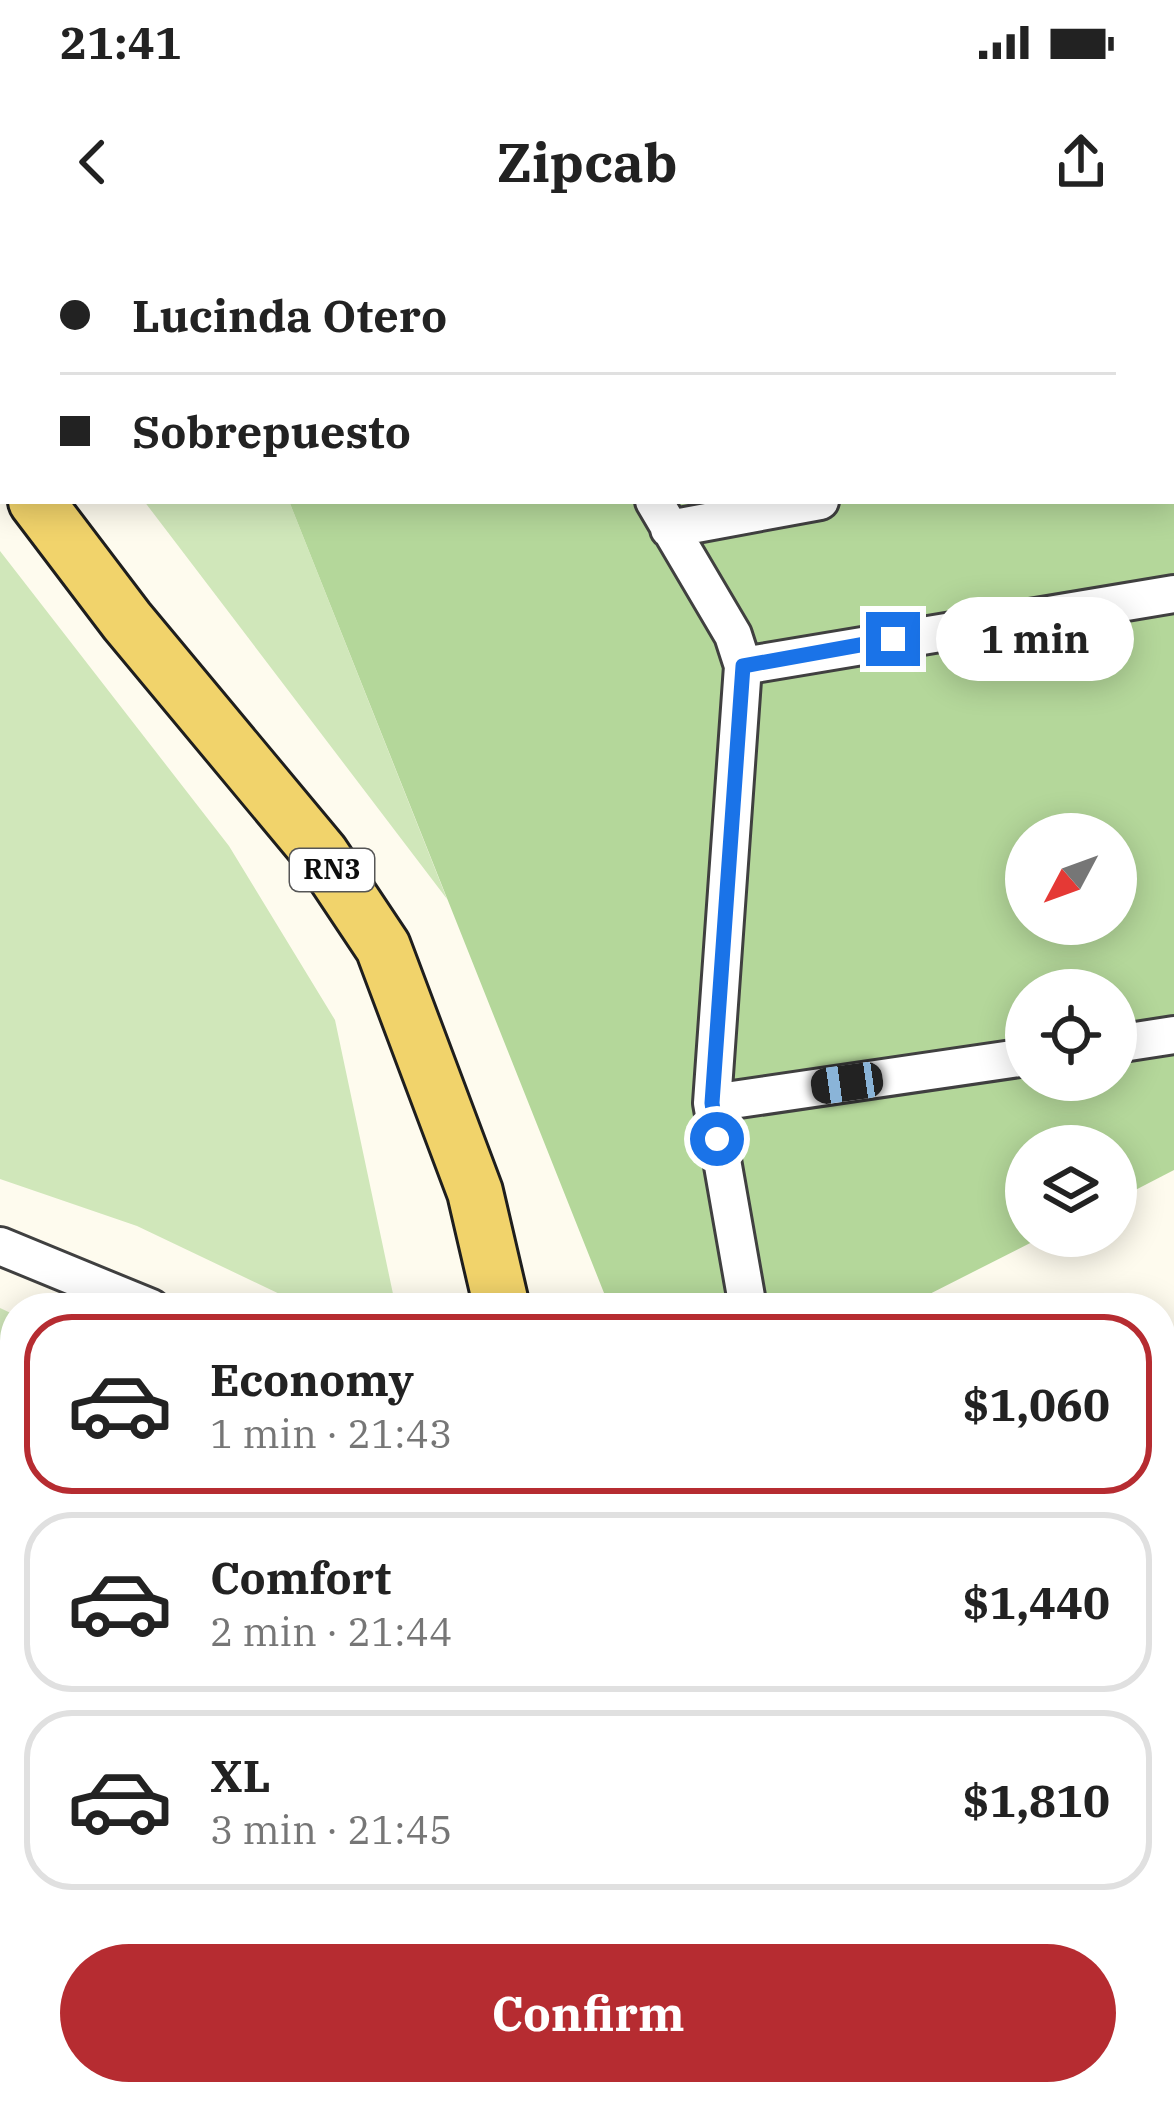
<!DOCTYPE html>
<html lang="en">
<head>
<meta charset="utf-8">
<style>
  body { margin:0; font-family:"IBM Plex Serif",serif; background:#f2f2f2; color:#222; height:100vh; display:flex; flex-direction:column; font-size:45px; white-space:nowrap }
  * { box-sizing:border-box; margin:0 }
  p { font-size:39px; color:#767676 }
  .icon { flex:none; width:66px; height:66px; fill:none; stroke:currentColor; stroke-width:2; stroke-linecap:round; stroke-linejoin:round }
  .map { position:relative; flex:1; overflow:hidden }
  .sheet { position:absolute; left:0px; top:1053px; width:1176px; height:813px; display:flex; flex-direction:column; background:#fff; border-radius:48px 48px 0 0; box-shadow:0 6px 30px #0003 }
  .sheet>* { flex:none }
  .banner { position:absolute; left:0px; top:0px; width:1176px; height:264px; box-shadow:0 6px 30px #0003; display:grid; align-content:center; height:264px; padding:0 60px; background:#fff }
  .needle { width:78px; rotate:229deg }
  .fabs { position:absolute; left:1005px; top:573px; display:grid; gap:24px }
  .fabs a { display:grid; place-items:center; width:132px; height:132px; border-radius:50%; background:#fff; box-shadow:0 6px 30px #0003; font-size:60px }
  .end { position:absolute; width:54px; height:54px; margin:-27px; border:15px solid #1a73e8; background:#fff; box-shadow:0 0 0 6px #fff }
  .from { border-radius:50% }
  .bubble { position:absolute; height:84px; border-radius:42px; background:#fff; box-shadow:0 6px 30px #0003; font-size:39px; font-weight:800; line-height:84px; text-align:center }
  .car { position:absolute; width:36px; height:72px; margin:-36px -18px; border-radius:15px; box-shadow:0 0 9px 3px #0007; background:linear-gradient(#222 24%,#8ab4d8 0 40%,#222 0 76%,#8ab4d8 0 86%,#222 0) }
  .banner b { display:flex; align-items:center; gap:42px; height:114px; font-size:45px }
  .banner b+b { border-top:3px solid #e0e0e0 }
  .banner i { width:30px; height:30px; background:#222 }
  ul { padding:21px 0 0; list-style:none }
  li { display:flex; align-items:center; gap:36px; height:180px; margin:0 24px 18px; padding:0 36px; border:6px solid #e0e0e0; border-radius:48px }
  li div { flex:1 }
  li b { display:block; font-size:45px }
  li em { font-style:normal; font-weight:800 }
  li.current { border-color:#b62c31 }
  li>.icon { width:108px; height:108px; stroke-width:1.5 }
  .cta { display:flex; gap:24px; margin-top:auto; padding:24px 60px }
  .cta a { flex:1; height:138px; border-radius:72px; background:#b62c31; color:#fff; font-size:48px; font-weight:800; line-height:138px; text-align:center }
  .status { display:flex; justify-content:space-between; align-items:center; height:84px; padding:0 60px; background:#fff; direction:ltr }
  .status svg { height:33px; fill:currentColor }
  header { display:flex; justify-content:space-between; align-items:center; height:156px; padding:0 60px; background:#fff; font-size:54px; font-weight:800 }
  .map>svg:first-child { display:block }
  .green { fill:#d0e7ba }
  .forest { fill:#b4d79a; fill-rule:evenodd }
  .building { fill:#554f4a }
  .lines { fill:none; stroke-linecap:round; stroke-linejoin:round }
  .minor-casing { stroke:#404040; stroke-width:42 }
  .primary-casing { stroke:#1e1e1e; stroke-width:60 }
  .minor { stroke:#fff; stroke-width:36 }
  .primary { stroke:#f1d36b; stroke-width:54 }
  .route { stroke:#1a73e8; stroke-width:15 }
  .labels { text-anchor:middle; stroke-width:12; stroke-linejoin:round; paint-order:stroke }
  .shield { fill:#fff; stroke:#565656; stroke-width:3 }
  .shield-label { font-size:27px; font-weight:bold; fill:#0d0d0d }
</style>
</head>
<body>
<div class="status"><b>21:41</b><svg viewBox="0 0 49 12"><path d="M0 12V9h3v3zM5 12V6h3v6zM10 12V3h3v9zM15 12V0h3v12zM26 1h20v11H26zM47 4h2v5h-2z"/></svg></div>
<header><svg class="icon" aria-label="back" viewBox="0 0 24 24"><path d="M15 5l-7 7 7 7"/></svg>Zipcab<svg class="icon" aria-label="share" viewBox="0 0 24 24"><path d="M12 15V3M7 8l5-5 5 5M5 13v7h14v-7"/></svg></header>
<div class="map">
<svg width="1174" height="1865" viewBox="0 0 1174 1865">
  <rect width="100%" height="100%" fill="#fefbee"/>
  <path class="green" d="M144 261H289L447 659Z
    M0 311 229 606 335 780 396 1068H309L137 986 0 939Z
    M0 1068 15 1075V1376L0 1364Z
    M597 1851H725L735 1865H609Z"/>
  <path class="forest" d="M185 0H1174V930L1116 960V906H1026V996H1044L902 1068H610L289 261H1173V3ZM1026 594H1116V684H1026ZM1026 750H1116V840H1026Z
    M0 1364 15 1376V1851H600L613 1865H0Z"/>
  <path class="building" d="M1170 1526 1174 1567 1161 1570V1528Z"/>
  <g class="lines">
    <g class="minor-casing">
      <path id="minor" d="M369 0 377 3
        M529 0 530 3
        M944 0 945 3
        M777 3 791 0
        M1173 122 1174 123
        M654 261 733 395 743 426 712 863 748 1068
        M669 289 820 261
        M743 426 1174 354
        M1116 804 1174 795
        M712 863 1026 817
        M0 1006 151 1068
        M1161 1165 1174 1163
        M1161 1441 1174 1437
        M0 1723 15 1581
        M1161 1819 1174 1814
        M18 1851 60 1865
        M897 1851 908 1865
        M415 1865 416 1851
        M1047 1865 1081 1851"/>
    </g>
    <g class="primary-casing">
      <path id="primary" d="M0 189 3 195
        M36 261 127 381 321 614 383 707 475 952 502 1068
        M782 1851 793 1865"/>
    </g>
    <use href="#minor" class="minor"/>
    <use href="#primary" class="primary"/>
  </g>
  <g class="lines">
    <path class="route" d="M717 899 712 863 743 426 893 399"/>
  </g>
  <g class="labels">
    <rect class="shield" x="290" y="609" width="84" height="42" rx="9"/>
    <g class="shield-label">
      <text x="332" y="639">RN3</text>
    </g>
  </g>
</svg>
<div class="fabs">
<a><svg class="needle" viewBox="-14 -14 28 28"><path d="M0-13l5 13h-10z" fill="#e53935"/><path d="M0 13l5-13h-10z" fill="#767676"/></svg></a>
<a><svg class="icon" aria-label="locate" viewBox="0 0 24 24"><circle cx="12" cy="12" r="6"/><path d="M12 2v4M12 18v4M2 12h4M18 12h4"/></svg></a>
<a><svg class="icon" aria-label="layers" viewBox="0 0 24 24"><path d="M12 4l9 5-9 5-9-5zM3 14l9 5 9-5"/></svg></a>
</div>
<i class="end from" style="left:717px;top:899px"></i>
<i class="end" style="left:893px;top:399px"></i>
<div class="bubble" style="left:936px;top:357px;width:198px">1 min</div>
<i class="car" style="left:847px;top:843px;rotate:262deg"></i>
<div class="banner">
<b><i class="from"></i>Lucinda Otero</b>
<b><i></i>Sobrepuesto</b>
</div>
<section class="sheet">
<ul>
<li class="current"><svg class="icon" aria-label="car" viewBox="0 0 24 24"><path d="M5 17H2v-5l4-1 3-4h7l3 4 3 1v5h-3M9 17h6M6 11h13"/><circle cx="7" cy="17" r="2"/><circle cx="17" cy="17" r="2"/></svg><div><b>Economy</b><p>1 min · 21:43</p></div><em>$1,060</em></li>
<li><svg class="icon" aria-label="car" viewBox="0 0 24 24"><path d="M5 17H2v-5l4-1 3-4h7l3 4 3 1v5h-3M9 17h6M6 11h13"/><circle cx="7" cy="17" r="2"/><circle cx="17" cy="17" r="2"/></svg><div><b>Comfort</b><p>2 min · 21:44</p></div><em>$1,440</em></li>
<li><svg class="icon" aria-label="car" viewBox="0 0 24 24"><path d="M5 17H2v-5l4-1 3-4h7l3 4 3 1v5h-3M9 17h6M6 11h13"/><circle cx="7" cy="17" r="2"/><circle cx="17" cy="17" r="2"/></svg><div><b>XL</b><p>3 min · 21:45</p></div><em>$1,810</em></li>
</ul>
<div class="cta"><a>Confirm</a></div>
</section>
</div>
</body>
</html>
